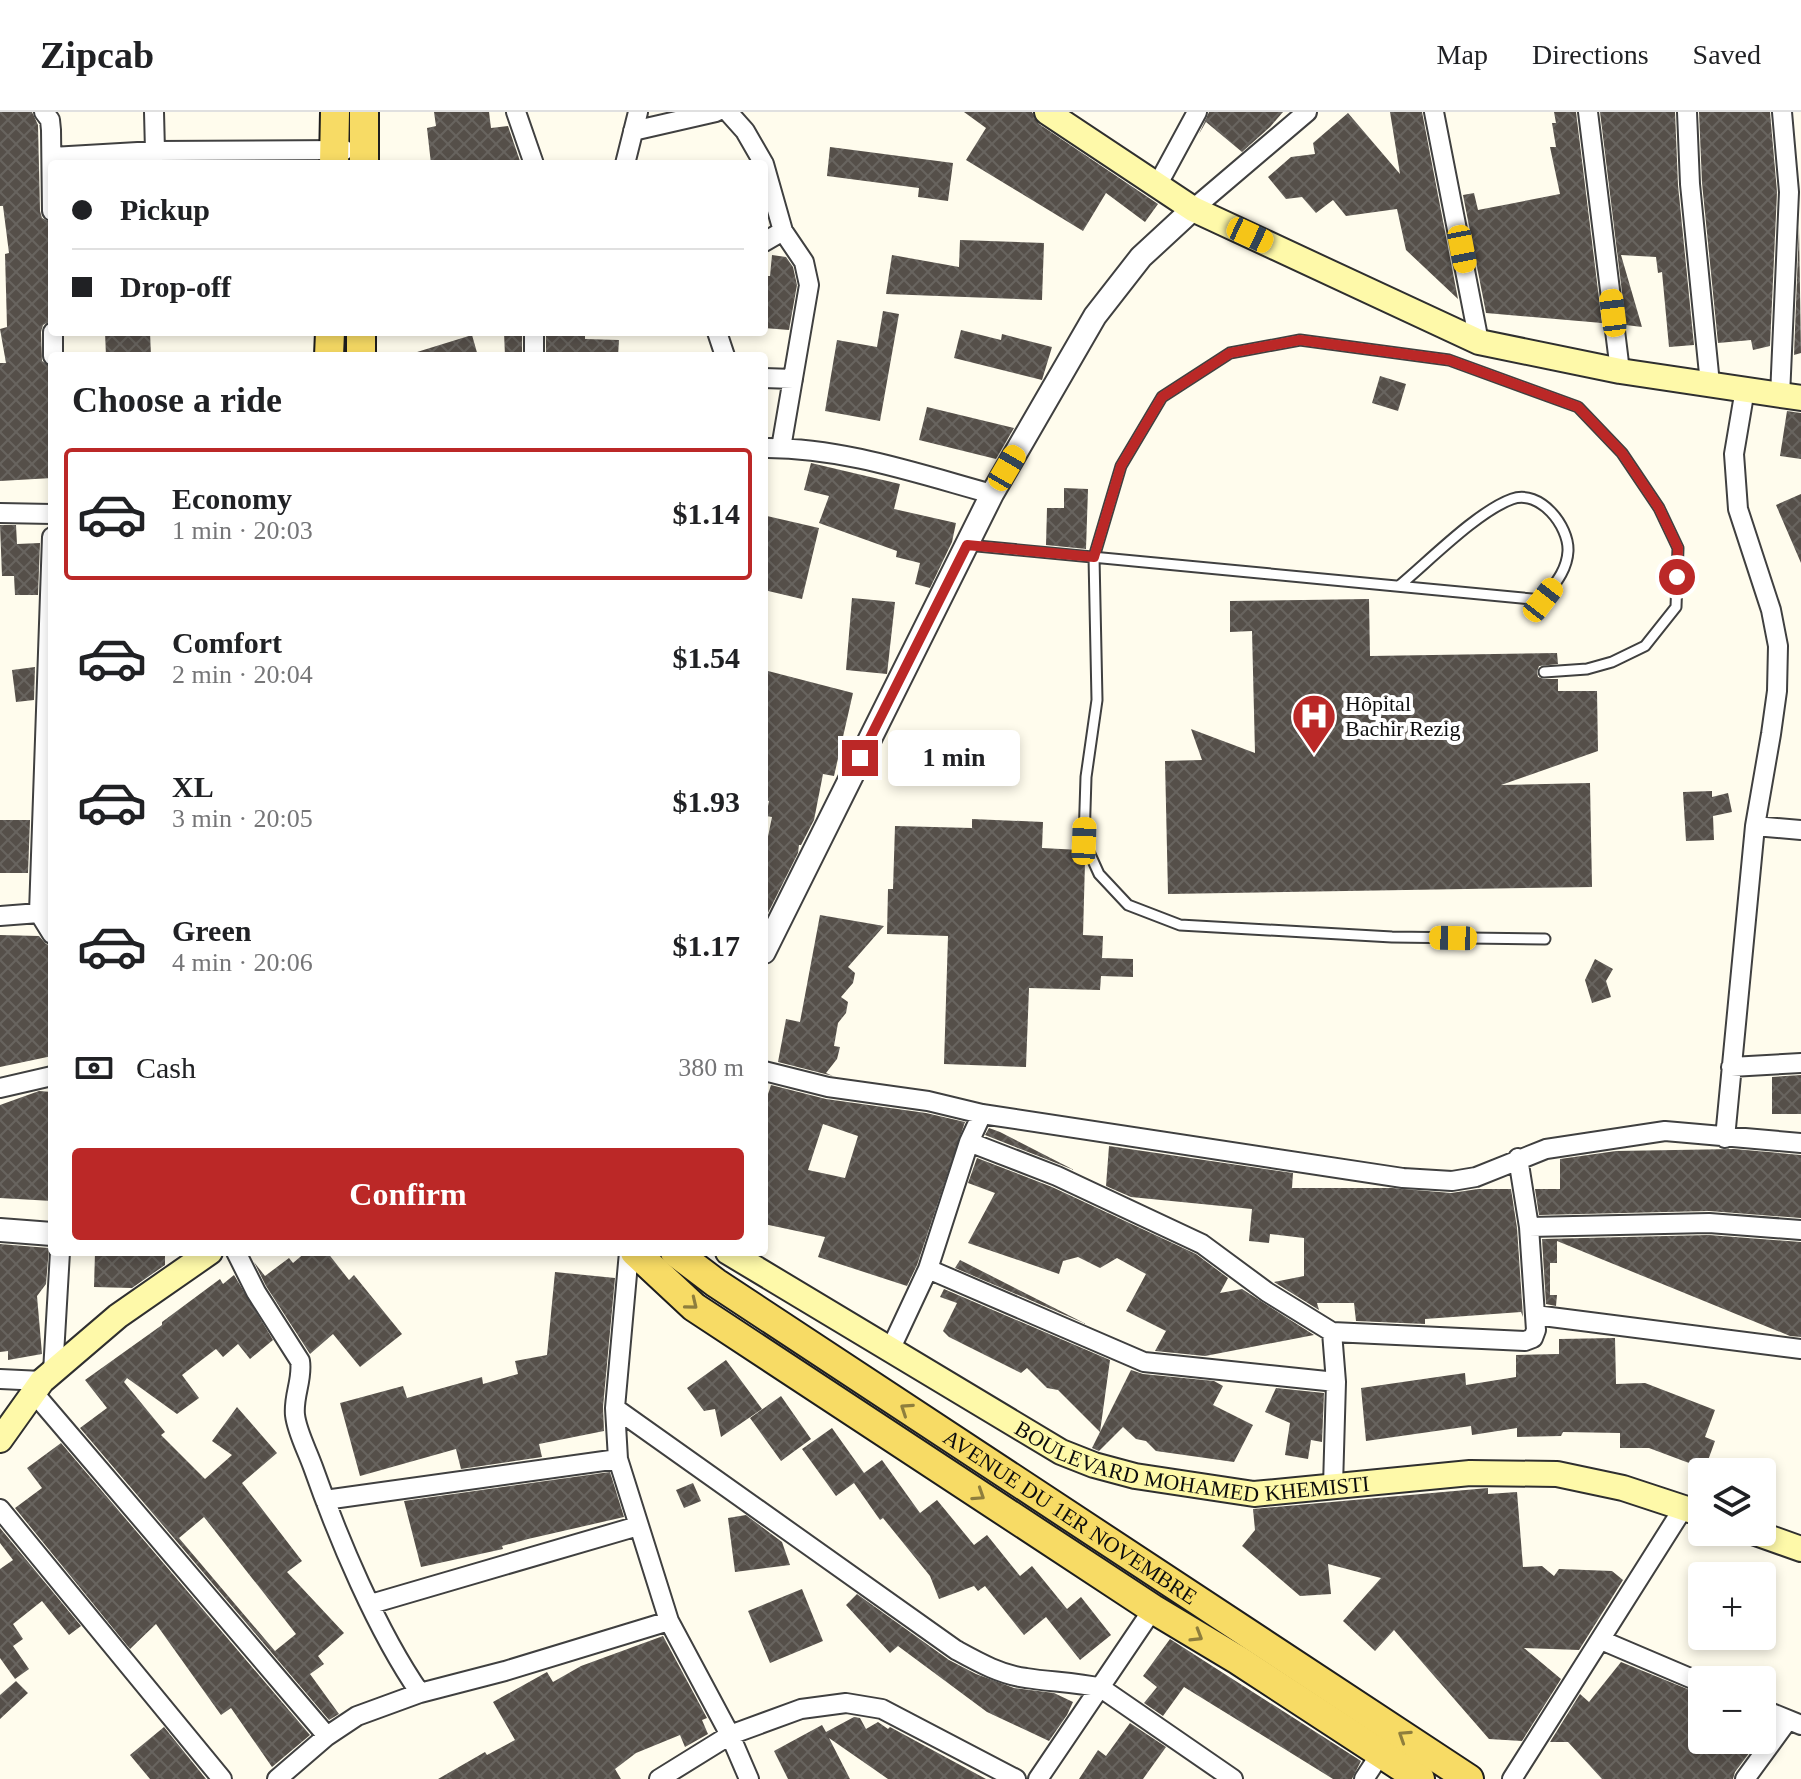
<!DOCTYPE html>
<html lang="en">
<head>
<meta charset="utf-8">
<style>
  body { margin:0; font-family:"Times New Roman",serif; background:#f2f2f2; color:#202124; height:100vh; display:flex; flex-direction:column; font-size:30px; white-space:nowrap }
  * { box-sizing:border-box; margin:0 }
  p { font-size:26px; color:#757577 }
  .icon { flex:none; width:44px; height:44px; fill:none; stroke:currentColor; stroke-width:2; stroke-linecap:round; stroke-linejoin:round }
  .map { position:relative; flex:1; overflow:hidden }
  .panel { position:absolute; left:48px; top:240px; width:720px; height:904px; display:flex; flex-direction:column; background:#fff; border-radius:8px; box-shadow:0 4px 12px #0003 }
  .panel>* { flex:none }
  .top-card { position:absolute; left:48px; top:48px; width:720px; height:176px; border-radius:8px; box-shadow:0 4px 12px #0003; display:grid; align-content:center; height:176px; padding:0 24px; background:#fff }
  .fabs { position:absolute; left:1688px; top:1346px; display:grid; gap:16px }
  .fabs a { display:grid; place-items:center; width:88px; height:88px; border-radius:8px; background:#fff; box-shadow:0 4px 12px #0003; font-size:40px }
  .end { position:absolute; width:36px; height:36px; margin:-18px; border:10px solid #bb2827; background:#fff; box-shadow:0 0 0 4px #fff }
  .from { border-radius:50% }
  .bubble { position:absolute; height:56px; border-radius:8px; background:#fff; box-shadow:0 4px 12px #0003; font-size:26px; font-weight:700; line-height:56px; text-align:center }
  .car { position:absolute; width:24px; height:48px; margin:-24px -12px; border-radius:10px; box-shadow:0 0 6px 2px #0007; background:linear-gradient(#f5c518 24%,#345 0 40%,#f5c518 0 76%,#345 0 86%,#f5c518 0) }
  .top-card b { display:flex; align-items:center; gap:28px; height:76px; font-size:30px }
  .top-card b+b { border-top:2px solid #e0e0e0 }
  .top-card i { width:20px; height:20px; background:#202124 }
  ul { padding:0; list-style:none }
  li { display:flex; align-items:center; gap:24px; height:132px; margin:0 16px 12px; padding:0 8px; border:4px solid transparent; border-radius:8px }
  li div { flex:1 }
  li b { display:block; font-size:30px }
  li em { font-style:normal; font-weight:700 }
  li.active { border-color:#bb2827 }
  li>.icon { width:72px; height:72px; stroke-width:1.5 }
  h2 { padding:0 24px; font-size:36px; line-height:96px }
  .pay { display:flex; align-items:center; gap:20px; height:88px; padding:0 24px; font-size:30px }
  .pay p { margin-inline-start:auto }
  .button { display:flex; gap:16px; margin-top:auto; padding:16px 24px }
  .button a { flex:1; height:92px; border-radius:8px; background:#bb2827; color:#fff; font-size:32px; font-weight:700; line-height:92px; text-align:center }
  header { display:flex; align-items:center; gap:48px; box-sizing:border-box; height:112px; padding:0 40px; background:#fff; border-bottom:2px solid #e0e0e0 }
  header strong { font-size:38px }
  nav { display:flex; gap:44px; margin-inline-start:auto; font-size:28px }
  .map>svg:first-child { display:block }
  .building { fill:url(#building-cross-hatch); fill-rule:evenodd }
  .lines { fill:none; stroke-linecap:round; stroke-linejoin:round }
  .service-casing { stroke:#404040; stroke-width:13 }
  .minor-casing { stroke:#404040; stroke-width:22 }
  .tertiary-casing { stroke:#404040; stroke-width:26 }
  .secondary-casing { stroke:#2f2f2f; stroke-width:28 }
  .primary-casing { stroke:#1e1e1e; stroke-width:32 }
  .service { stroke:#fff; stroke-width:9 }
  .minor { stroke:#fff; stroke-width:18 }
  .tertiary { stroke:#fff; stroke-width:22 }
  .secondary { stroke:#fef9a9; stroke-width:24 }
  .primary { stroke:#f7db65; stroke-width:28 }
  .oneway { stroke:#8e7e3d }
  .route { stroke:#bb2827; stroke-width:10 }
  .labels { text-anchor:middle; stroke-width:8; stroke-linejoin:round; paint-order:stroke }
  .poi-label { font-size:22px; fill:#0d0d0d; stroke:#fff; text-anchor:start }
  .street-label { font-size:22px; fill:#0d0d0d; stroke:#fff }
</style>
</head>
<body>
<header>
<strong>Zipcab</strong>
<nav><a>Map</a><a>Directions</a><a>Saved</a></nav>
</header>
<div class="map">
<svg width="1801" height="1667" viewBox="0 0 1801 1667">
  <defs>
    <pattern id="building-cross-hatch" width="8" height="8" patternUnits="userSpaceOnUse" patternTransform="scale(2)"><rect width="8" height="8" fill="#554f49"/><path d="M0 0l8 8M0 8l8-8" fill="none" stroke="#68645f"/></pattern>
  </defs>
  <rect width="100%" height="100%" fill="#fffced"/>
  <path class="building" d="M0 0H32L38 13 40 99 42 106 52 111V208L43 213 41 220 42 249 52 256V366L0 369V251H6L0 217 7 215 5 142 9 141 3 94H0Z
    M434 0H489L491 16 508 14 521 52H431L427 16 436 14Z
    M964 0H1032L1039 12 1158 92 1145 110 1106 81 1083 119 966 48 986 16Z
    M1209 0H1283L1270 15 1242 40 1206 10 1199 22Z
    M1390 0H1422L1458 187 1406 138 1397 97 1346 104 1333 88 1316 101 1302 85 1286 87 1268 65 1291 45 1315 42 1313 31 1348 1 1400 62Z
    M1554 0H1576L1602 211 1486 201 1463 83 1474 81 1478 98 1560 82 1550 35H1556L1552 11H1556Z
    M1600 0H1675L1678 73 1694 233 1669 235 1662 160 1658 161 1656 145 1621 143 1642 215 1626 213Z
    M1699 0H1770L1777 80 1770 234 1753 238 1751 228 1718 231 1702 71Z
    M830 35 953 51 948 89 918 85 919 76 827 64Z
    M1799 115 1801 241 1794 243Z
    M960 128 1044 131 1042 188 886 182 892 143 959 155Z
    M772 143 786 145 793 155 797 173 789 218 764 216V164H770Z
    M883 199 899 202 880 309 825 299 837 228 877 235Z
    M961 218 1001 228 1002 222 1052 235 1042 268 954 246Z
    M105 220H150L151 244H106Z
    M504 220H522V244H505Z
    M546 220H585V227L619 228 618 244H546Z
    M472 223 478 244H418L417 240Z
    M1380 264 1406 272 1398 299 1372 291Z
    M927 295 1014 316 996 347 919 328Z
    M1787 299 1801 301V347L1780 344Z
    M811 351 900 372 894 397 956 411 952 430 930 476 915 472 920 451 896 445 897 439 819 411 829 384 804 378Z
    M1064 376 1088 377 1086 437 1046 433 1047 396H1064Z
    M1801 382V451L1776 393Z
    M767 404 819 416 802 487 764 478V417Z
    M0 413H16L17 432 40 431 38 483H15L14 464H2Z
    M852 486 895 490 887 562 846 558Z
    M1369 487 1370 544 1557 541 1558 552 1539 554 1537 560 1538 565 1544 567H1558V579H1597L1598 639 1501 673 1590 671 1592 775 1168 782 1165 649 1202 648 1191 617 1255 641 1252 519 1230 520V489Z
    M35 555 34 588 16 590 12 558Z
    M768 559 853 581 834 664 823 662 814 708 801 733H799L798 741 764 809V744L772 705 766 704 769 689 764 688 767 649H764V572Z
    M1712 679V685L1728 681 1732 700 1713 704 1714 728 1686 729 1683 680Z
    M972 707 1043 710 1042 736 1080 738 1085 750 1083 823 1103 824 1102 846 1133 847V865L1101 864 1100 878 1029 876 1026 955 944 952 948 824 887 822 888 777H893L895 714 972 716Z
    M0 708H30L28 761H0Z
    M820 803 884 814 848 855 855 861 853 871 841 885 848 890 846 901 838 911 834 934 840 935 837 947 826 961 833 964 778 950 786 907 800 910Z
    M0 823 39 824 46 832 52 834V944L0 955Z
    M1595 847 1613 857 1606 869 1611 885 1592 891 1585 868Z
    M1801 963V1002H1772V965Z
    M771 973 826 987 926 1001 965 1010 917 1153 907 1174 818 1145 825 1125 764 1112V994ZM823 1012 858 1024 845 1066 808 1058Z
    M39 979 52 980V1089L0 1086V993Z
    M989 1016 1000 1020 1074 1058 985 1023Z
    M1109 1034 1293 1061 1292 1076H1392L1451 1081 1478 1077H1511L1517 1116 1523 1205 1521 1200 1425 1207V1212L1356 1209 1354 1191H1317L1319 1198 1274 1170 1304 1164V1126L1270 1122 1269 1131 1249 1129 1252 1097 1131 1085 1106 1074Z
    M1734 1037 1801 1043V1106L1709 1099 1539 1103 1535 1077H1560V1047L1616 1039Z
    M977 1046 1052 1075 1196 1142 1228 1166 1220 1181 1242 1177 1314 1223 1205 1244 1155 1239 1166 1219 1126 1199 1146 1162 1117 1146 1100 1156 1078 1145 1063 1149 1059 1162 968 1131 995 1081 968 1071Z
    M1709 1123 1801 1130V1225L1790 1224 1557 1129V1151H1550V1183H1557L1556 1194 1546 1192 1542 1127Z
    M0 1132 49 1136 46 1172 37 1184 42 1242 8 1248V1239L0 1240Z
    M95 1140H165V1153L132 1176 94 1175Z
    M306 1140H327L349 1168 354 1163 402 1222 360 1255 333 1222 310 1242 266 1174 254 1150 265 1164 289 1146 293 1151Z
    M960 1148 1086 1212 955 1156Z
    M555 1160 615 1166 603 1295 604 1319 539 1332 542 1345 461 1357 456 1337 360 1364 340 1291 403 1274 407 1286 482 1265 483 1272 518 1262 515 1249 547 1243Z
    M234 1163 273 1228 250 1247 238 1232 223 1245 216 1237 182 1263 199 1286 177 1302 127 1266 124 1270 165 1320 161 1323 205 1367 232 1343 212 1329 237 1295 277 1341 242 1371 302 1449 287 1460 344 1521 318 1544 324 1552 310 1562 339 1602 329 1608 80 1316 107 1296 85 1268 162 1213V1210L220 1167 223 1172ZM204 1405 296 1522 275 1539 179 1426Z
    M944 1177 1110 1248 1100 1320 1131 1258 1143 1262 1214 1269 1223 1274 1213 1293 1253 1313 1234 1350 1156 1339 1146 1329 1136 1327 1123 1315 1099 1339 1092 1336 1100 1320 1058 1278 1047 1276 1027 1256 1021 1261 949 1225 943 1219 957 1191 940 1185Z
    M1615 1226 1616 1272 1645 1271 1715 1298 1705 1325 1715 1329 1706 1354H1697L1649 1336H1620V1321L1563 1320 1561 1324 1517 1325V1316L1472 1323 1471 1314 1366 1329 1361 1276 1465 1261 1466 1273 1516 1265V1243L1559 1242V1227Z
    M726 1248 762 1297 721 1325 715 1297 704 1299 687 1276Z
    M1276 1276 1324 1281 1322 1330 1311 1328 1308 1347 1285 1343 1290 1311 1265 1300Z
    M781 1284 811 1327 781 1349 750 1306Z
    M832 1316 864 1361 882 1348 920 1401 937 1388 974 1433 987 1423 1020 1464 1032 1454 1067 1497 1081 1485 1111 1523 1080 1548 1046 1505 1024 1523 985 1474 978 1479 974 1474 939 1487 930 1464 883 1406 880 1408 854 1371 836 1384 802 1337Z
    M61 1331 310 1623 272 1655 231 1596 221 1603 156 1512 130 1537 15 1396 42 1376 27 1356Z
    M610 1360 624 1405 528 1427 502 1434 503 1437 421 1455 404 1389Z
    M693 1371 701 1389 684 1396 676 1378Z
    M1488 1376V1382L1517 1380 1523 1455 1542 1454 1554 1464 1559 1457 1612 1459 1623 1468 1579 1538 1524 1536 1561 1567 1522 1629 1489 1627 1394 1518 1375 1539 1343 1509 1381 1466 1328 1452 1331 1482 1300 1484 1242 1434 1255 1418 1253 1397Z
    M746 1403 782 1430 790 1453 735 1460 728 1406Z
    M0 1416 81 1514 69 1523 42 1489 13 1512 23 1527 13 1534 29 1557 15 1567 0 1546V1457L13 1448 0 1431Z
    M802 1477 823 1529 770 1551 748 1499Z
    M857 1482 949 1548 976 1562 1014 1576 1054 1581 1073 1590 1067 1603 1049 1629 987 1600 898 1534 890 1541 846 1493Z
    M663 1524 707 1606 702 1608 708 1622 685 1635 680 1623 636 1641 615 1657 621 1667H438L485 1640 487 1643 515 1628 493 1590 547 1560 553 1570 581 1554Z
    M1170 1527 1361 1649 1352 1667H1333L1184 1575 1163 1604 1144 1591 1157 1575 1143 1564Z
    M1621 1550 1702 1583V1628H1759L1735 1660 1733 1667H1602L1568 1630H1550L1580 1582 1589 1590Z
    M16 1569 28 1581 0 1607V1583Z
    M854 1605 860 1606 866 1617 878 1610 888 1617 890 1615 986 1667H888L829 1626 850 1667H788L774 1639 822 1613 826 1620Z
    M1130 1611 1166 1635 1143 1667H1079L1098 1638 1106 1644Z
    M164 1615 206 1667H150L130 1643Z"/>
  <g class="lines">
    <g class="service-casing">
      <path id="service" d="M967 433 1543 488C1554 473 1567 459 1568 439 1569 414 1540 377 1512 387 1478 399 1429 449 1399 474
        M1544 560 1587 557 1612 550 1645 534 1676 495 1678 436 1659 396 1622 341 1578 295 1449 248 1300 228 1230 241 1162 285 1121 354 1094 445 1097 588 1086 665 1084 729 1099 762 1128 793 1180 813 1392 825 1545 827"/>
    </g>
    <g class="minor-casing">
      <path id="minor" d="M44 0 50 8 51 18 52 99
        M154 0 155 39
        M516 0 534 52
        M728 0 745 19 764 52
        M1434 0 1479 230
        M1588 0 1620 259
        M1687 0 1690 72 1710 272
        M633 19 716 0
        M52 45 155 39 345 38
        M625 52 638 0
        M764 52 783 119 804 150 809 173 781 336
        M1158 72 1197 0
        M1193 97 1307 0
        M764 130 783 119
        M53 220V244
        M717 220 725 244
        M534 244V220
        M764 266 793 267
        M1780 284 1789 80 1782 0
        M764 336C841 335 919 362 992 382
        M0 401 52 402
        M52 425 39 801 52 822
        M1755 714 1801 718
        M0 804 39 801
        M1731 955 1801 951
        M764 959 828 975 928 989 982 1002 1403 1066 1452 1069 1476 1065 1546 1037 1665 1019 1801 1031
        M0 976 52 964
        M1725 1026 1755 714 1771 622 1777 579 1778 534 1771 498 1738 397 1734 342 1745 277
        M969 1030 1057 1064 1202 1132 1267 1180 1332 1220 1525 1229 1533 1226 1536 1218 1529 1115 1518 1046
        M1529 1115 1709 1111 1801 1118
        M236 1140 256 1180 300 1249C303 1267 293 1284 295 1303 297 1320 307 1338 313 1355 338 1426 377 1519 420 1581L505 1559 669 1509
        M629 1140 615 1296 618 1347 669 1509 730 1623 749 1667
        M928 1157 1144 1250 1336 1270
        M1535 1203 1801 1237
        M1332 1220 1336 1270 1333 1374
        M891 1236 928 1157 969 1030 982 1002
        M53 1260 60 1140
        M0 1267 42 1269
        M34 1281 327 1624 357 1604 420 1581
        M615 1296 956 1538C978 1550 1001 1563 1026 1566 1051 1570 1076 1570 1101 1576L1233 1667
        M325 1388 618 1347
        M0 1397 222 1667
        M371 1492 638 1414
        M1601 1528 1702 1571
        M1762 1597 1801 1613
        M277 1667 327 1624
        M659 1667 730 1623 801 1597 846 1591 882 1597 1016 1667
        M1038 1667 1153 1497
        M1364 1667 1381 1641
        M1512 1667 1684 1395
        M1745 1667 1788 1608"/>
    </g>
    <g class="tertiary-casing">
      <path id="tertiary" d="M764 840 992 382 1095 204 1141 145 1193 97
        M0 1118 52 1122"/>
    </g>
    <g class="secondary-casing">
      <g id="secondary">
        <path d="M1047 0 1193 97 1479 230 1620 259 1801 286"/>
        <path id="s1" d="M728 1140 1061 1340 1094 1353 1135 1364 1254 1382 1470 1361 1557 1362 1623 1376 1702 1402"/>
        <path d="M0 1328 42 1269 118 1204 210 1140"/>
        <path d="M1753 1420 1801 1437"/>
      </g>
    </g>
    <g class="primary-casing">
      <g id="primary">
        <path d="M334 52 335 0"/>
        <path d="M364 52V0"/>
        <path d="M329 244 330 220"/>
        <path d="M361 244V220"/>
        <path d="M635 1140 694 1195 1153 1497 1238 1548 1420 1667"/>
        <path id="s2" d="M675 1140 716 1171 1469 1667"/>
      </g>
    </g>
    <use href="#service" class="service"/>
    <use href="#minor" class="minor"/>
    <use href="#tertiary" class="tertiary"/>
    <use href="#secondary" class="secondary"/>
    <use href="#primary" class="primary"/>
  </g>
  <defs><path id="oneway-chevron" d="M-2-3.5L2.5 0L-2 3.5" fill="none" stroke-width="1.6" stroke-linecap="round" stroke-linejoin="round" transform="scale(2)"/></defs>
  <g class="oneway">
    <use href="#oneway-chevron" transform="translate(692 1192) rotate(39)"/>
    <use href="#oneway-chevron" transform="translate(906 1297) rotate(-146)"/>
    <use href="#oneway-chevron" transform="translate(979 1383) rotate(33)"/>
    <use href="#oneway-chevron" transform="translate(1197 1524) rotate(31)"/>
    <use href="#oneway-chevron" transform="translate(1404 1624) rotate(-147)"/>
  </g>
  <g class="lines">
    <path class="route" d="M860 646 967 433 1094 445 1121 354 1162 285 1230 241 1300 228 1449 248 1578 295 1622 341 1659 396 1678 436 1677 465"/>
  </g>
  <defs>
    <g id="hospital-pin" transform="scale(2.3)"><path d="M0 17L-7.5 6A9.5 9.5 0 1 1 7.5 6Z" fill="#bb2827" stroke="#fff"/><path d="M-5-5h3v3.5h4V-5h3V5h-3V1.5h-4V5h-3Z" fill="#fff"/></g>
  </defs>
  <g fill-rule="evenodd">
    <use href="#hospital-pin" x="1314" y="604"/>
  </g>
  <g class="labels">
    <g class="poi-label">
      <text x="1345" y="599">Hôpital<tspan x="1345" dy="25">Bachir Rezig</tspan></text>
    </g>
    <g class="street-label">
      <text dy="8" stroke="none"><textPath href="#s1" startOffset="520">BOULEVARD MOHAMED KHEMISTI</textPath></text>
      <text dy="8" stroke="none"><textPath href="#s2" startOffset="476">AVENUE DU 1ER NOVEMBRE</textPath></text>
    </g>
  </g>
</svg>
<div class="fabs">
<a><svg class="icon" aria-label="layers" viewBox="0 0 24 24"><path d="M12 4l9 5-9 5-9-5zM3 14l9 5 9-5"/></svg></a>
<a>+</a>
<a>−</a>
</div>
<i class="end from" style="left:1677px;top:465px"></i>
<i class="end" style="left:860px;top:646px"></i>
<div class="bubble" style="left:888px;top:618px;width:132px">1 min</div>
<i class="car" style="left:1250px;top:123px;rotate:115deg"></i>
<i class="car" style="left:1462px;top:137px;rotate:169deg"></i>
<i class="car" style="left:1613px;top:201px;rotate:353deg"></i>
<i class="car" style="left:1007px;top:356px;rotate:30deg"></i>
<i class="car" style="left:1543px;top:488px;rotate:38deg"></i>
<i class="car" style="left:1084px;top:729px;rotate:2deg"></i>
<i class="car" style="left:1453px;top:826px;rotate:271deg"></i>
<div class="top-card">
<b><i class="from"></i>Pickup</b>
<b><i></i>Drop-off</b>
</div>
<section class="panel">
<h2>Choose a ride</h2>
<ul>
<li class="active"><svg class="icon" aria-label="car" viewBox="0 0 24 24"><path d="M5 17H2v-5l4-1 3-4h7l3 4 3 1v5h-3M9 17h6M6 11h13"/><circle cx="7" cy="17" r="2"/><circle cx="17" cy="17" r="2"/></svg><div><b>Economy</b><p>1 min · 20:03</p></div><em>$1.14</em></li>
<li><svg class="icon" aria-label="car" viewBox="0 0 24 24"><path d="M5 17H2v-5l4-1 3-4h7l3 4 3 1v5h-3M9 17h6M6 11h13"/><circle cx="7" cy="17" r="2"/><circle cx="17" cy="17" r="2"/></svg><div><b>Comfort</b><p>2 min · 20:04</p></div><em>$1.54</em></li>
<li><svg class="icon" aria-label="car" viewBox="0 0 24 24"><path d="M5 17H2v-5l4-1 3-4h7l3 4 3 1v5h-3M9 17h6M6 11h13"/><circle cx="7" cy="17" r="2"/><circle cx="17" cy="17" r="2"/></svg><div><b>XL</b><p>3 min · 20:05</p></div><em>$1.93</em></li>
<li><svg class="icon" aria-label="car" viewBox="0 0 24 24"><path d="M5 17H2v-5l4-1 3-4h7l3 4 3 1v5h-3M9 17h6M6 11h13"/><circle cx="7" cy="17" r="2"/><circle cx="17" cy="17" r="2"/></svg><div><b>Green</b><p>4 min · 20:06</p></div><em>$1.17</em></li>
</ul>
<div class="pay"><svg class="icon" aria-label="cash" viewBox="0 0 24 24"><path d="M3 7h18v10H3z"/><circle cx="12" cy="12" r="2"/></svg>Cash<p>380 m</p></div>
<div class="button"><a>Confirm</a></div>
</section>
</div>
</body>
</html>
